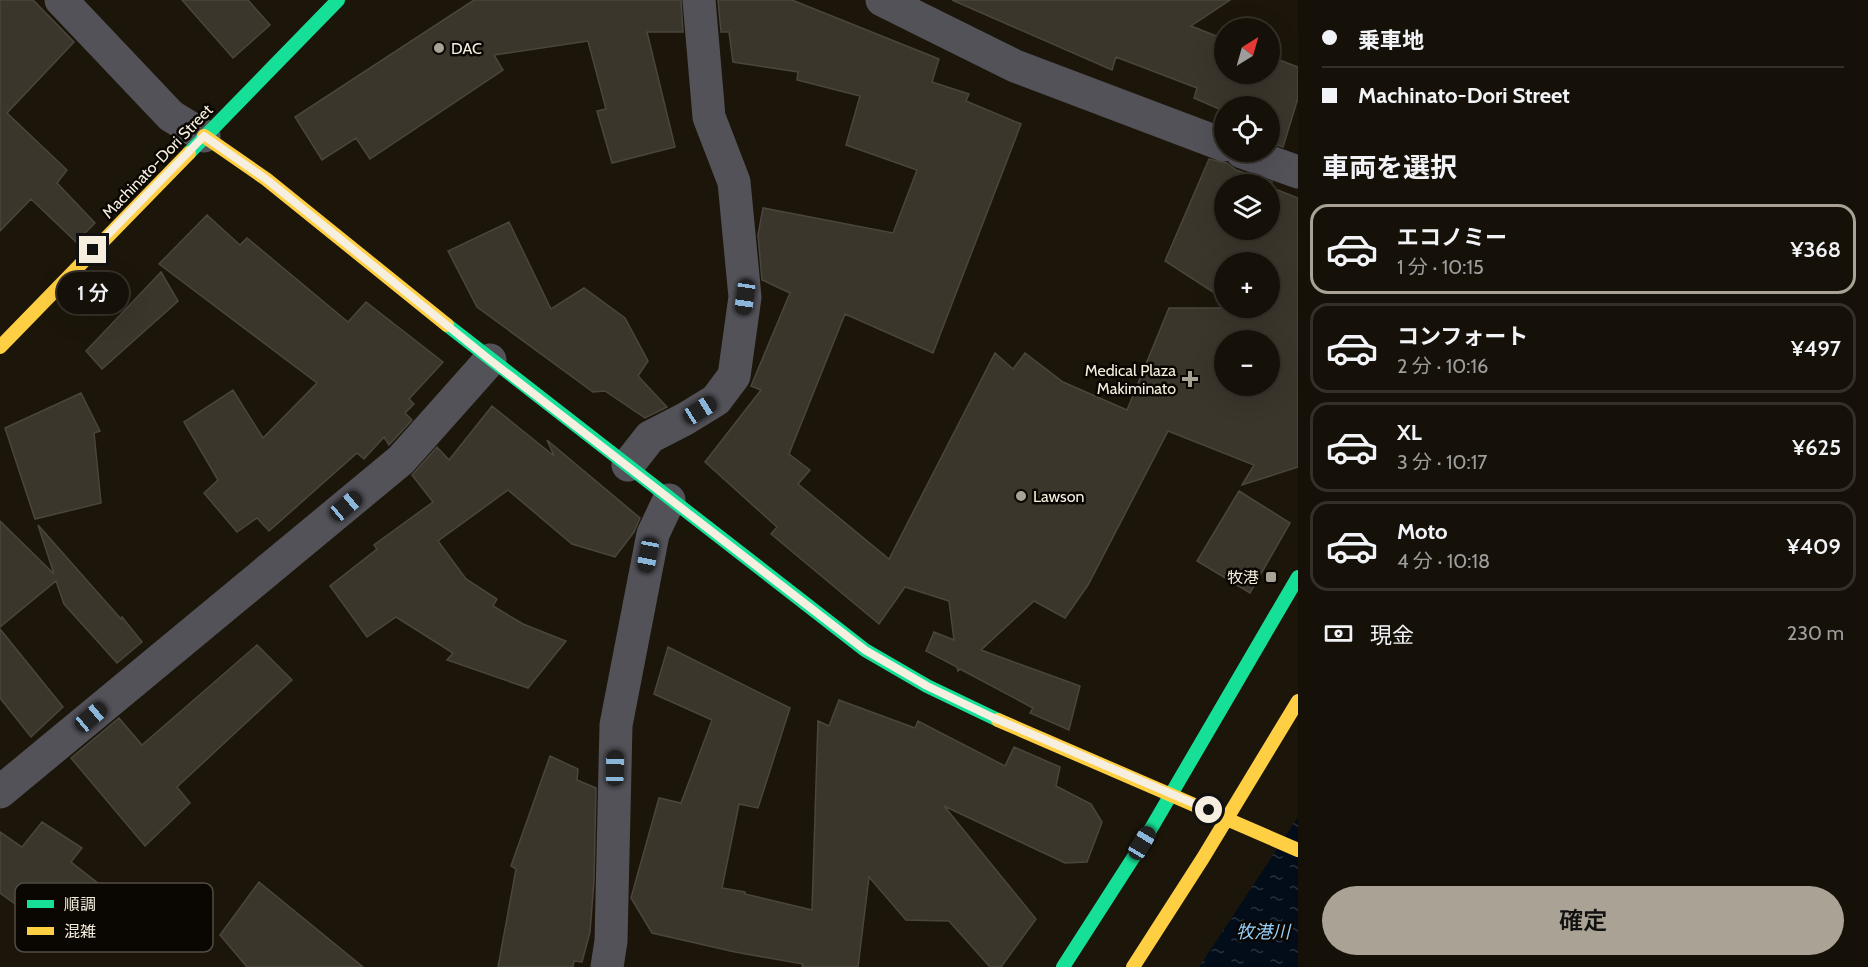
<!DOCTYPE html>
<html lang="ja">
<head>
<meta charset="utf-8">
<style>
  body { margin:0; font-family:Cabin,"Noto Sans JP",sans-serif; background:#221e16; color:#f1f3f6; height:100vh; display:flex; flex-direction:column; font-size:22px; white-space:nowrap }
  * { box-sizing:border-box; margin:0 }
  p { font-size:20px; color:#9d9d9c }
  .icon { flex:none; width:33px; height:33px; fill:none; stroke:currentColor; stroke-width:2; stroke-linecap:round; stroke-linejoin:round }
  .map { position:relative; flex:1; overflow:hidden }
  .details { display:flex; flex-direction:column; background:#151008; width:570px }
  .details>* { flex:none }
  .hud { display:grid; align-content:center; height:132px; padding:0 24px; background:#151008 }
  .needle { width:39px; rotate:37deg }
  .fabs { position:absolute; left:1214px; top:18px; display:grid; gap:12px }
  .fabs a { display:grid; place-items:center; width:66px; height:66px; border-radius:50%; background:#151008; box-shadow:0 6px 24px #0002,0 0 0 2px #343029; font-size:30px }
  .end { position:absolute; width:27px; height:27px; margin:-14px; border:8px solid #f6efe0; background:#111; box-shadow:0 0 0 3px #111 }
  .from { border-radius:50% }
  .bubble { position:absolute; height:42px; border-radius:21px; background:#151008; box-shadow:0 6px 24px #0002,0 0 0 2px #343029; font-size:20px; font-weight:600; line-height:42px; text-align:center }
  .car { position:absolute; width:18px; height:36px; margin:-18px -9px; border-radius:8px; box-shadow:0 0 4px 2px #0007; background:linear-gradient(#222 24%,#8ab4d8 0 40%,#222 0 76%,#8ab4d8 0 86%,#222 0) }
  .hud b { display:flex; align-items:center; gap:21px; height:57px; font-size:22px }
  .hud b+b { border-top:2px solid #343029 }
  .hud i { width:15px; height:15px; background:#f1f3f6 }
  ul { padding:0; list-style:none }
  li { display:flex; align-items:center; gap:18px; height:90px; margin:0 12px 9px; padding:0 12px; border:3px solid #343029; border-radius:18px }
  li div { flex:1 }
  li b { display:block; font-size:22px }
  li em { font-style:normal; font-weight:600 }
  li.selected { border-color:#aaa395 }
  li>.icon { width:54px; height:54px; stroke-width:1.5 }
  h2 { padding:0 24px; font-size:27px; line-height:72px }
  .pay { display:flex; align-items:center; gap:15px; height:66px; padding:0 24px; font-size:22px }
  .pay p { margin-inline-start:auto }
  .cta { display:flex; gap:12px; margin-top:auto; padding:12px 24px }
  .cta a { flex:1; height:69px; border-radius:36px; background:#aaa395; color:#111; font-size:24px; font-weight:600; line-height:69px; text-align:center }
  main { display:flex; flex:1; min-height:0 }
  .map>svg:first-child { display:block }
  .water { fill:url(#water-ripples) }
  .building { fill:#3b362c; stroke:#4b463c; stroke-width:1.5; fill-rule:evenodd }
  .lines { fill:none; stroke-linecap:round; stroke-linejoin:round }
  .street { stroke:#535259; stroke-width:33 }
  .fast { stroke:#16e098; stroke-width:14 }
  .slow { stroke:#ffcf43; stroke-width:14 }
  .route { stroke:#f6efe0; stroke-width:8 }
  .poi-dot { fill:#aaa395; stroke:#0a0601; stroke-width:2 }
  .labels { text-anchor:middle; stroke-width:5; stroke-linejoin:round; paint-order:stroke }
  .poi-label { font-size:16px; fill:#f6efe0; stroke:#0a0601; text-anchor:start }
  .street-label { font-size:16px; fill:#f6efe0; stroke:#0a0601 }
  .water-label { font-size:18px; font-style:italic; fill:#95d0fb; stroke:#0a0601 }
  .key { fill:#0a0601; stroke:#514c44; stroke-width:1.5 }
  .key-label { font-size:16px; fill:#f6efe0 }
</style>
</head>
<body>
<main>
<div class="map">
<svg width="1298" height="967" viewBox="0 0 1298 967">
  <defs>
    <pattern id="water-ripples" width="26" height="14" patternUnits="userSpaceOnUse" patternTransform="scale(1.5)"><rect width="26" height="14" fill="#030d1a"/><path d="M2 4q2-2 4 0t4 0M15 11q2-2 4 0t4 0" fill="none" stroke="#28313b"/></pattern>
  </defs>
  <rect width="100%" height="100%" fill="#1c160a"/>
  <path class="water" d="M1298 817V967H1199Z"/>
  <path class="building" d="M0 0H33L74 42 7 113 67 170 57 183 95 223 76 242 31 199 0 231Z
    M182 0H248L270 25 233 58Z
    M474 0H681L683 32H647L675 147 612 163 597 111 606 109 588 41 494 55 503 70 370 159 356 138 322 160 295 117Z
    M718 0H792L939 59 932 82 969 94 966 101 1021 124 933 353 845 314 789 454 810 470 798 484 889 559 995 353 1013 369 1025 353 1063 382 1127 410 1169 308H1269V262H1224V299L1165 261 1209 159 1227 163 1236 170 1272 182 1270 187 1298 198V467L1242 485 1254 465 1168 431 1088 585 1065 618 1034 601 981 650 1080 686 1069 730 1030 713 1033 708 960 669 958 671 957 667 926 651 934 632 954 640 949 601 905 587 879 624 771 534 777 527 705 462 761 390 751 386 790 293 762 280 758 235 763 208 893 233 917 170 846 145 860 96 797 80 798 72 733 62 729 32H721ZM1224 184H1269V230H1224ZM1224 340H1269V386H1224Z
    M952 0H1230L1191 26 1224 39V74H1269V56L1298 67V98L1283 147 1269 142V106H1224V111L1194 98 1197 88 1116 57 1112 70Z
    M207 215 240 245 247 238 348 322 366 302 443 362 409 399 414 404 405 413 412 420 389 445 384 437 364 459 357 453 269 531 257 518 237 532 204 493 218 480 184 422 233 390 263 438 317 383 159 264Z
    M509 222 551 309 584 288 625 318 648 361 638 376 667 407 645 418 605 391 593 392 477 307 448 251Z
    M161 272 178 301 102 369 86 351Z
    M81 393 100 431 94 433 101 503 35 519 5 428Z
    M492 406 554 456 547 440 640 518 634 532 615 557 572 544 508 490 438 541 466 579 497 599 493 606 523 624 566 641 528 688 447 660 453 653 396 617 367 637 330 586 377 549 374 545 433 502 412 475 437 447 449 460Z
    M1239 491 1290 523 1250 593 1197 561Z
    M0 521 54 574 38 525 121 619 122 617 142 642 117 663 64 604 56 581 0 627Z
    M0 629 63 707 31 737 0 698Z
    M257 645 292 680 177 787 190 803 145 846 71 758 119 718 142 745Z
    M668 647 790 708 758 808 739 804 722 888 745 892V894L812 910 818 721 829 726 839 700 915 728 918 721 1005 766 1014 747 1060 767 1056 786 1091 804 1102 822 1087 862 1065 863 944 806 1036 919 1001 967H990L949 921 906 920 869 877 858 967H802L803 964 735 952 652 933 631 898 659 798 681 803 712 720 654 694Z
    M550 756 578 769 577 780 596 788 594 881 590 932 582 962 574 961 573 967H498L516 869 511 866Z
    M42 822 82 848 71 862 99 884 61 937 0 893V832L22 847Z
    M259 882 363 967H247L220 935Z"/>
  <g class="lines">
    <path class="street" d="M61 0 171 116 204 136
      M882 0 1015 66 1224 145
      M1242 152 1298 172
      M628 465 650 437 685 419 716 400 734 376 745 297 734 182 709 117 699 0
      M0 792 401 460 490 360
      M607 967 611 941 616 725 653 534 669 500"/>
    <path class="fast" d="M189 153 338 0
      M447 325 865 650 927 686 998 720
      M1063 967 1142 844 1298 577"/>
    <path class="slow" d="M204 136 266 179 447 325
      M0 347 189 153
      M998 720 1298 850
      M1133 967 1203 858 1298 701"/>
  </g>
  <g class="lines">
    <path class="route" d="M93 250 204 136 266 179 490 360 865 650 927 686 994 718 1209 810"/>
  </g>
  <g class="poi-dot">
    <circle cx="439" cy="48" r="6"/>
    <path d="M1187 370h6v6h6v6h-6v6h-6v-6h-6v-6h6z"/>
    <circle cx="1021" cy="496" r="6"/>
    <rect x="1265" y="571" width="12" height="12" rx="3"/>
  </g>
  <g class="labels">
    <g class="poi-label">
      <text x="451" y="54">DAC</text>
      <text x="1176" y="376" text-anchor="end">Medical Plaza<tspan x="1176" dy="18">Makiminato</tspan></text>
      <text x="1033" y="502">Lawson</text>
      <text x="1259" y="583" text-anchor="end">牧港</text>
    </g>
    <g class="street-label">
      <text transform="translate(157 161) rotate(-46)" y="6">Machinato-Dori Street</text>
    </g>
    <g class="water-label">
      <text x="1263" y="938">牧港川</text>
    </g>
  </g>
  <rect x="15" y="883" width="198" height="69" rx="9" class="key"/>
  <rect x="27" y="900" width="27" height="8" fill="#16e098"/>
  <rect x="27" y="927" width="27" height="8" fill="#ffcf43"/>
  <g class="key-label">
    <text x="64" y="910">順調</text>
    <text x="64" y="937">混雑</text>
  </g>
</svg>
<div class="fabs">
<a><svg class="needle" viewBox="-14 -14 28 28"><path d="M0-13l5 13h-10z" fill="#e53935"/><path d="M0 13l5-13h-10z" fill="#9d9d9c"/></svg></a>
<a><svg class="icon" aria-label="locate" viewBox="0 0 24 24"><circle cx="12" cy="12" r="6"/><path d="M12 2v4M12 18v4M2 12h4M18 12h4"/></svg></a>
<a><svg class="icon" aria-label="layers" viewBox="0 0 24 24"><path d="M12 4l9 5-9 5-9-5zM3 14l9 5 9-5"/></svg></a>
<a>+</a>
<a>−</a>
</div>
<i class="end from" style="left:1209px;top:810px"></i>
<i class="end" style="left:93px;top:250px"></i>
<div class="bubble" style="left:57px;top:272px;width:72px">1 分</div>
<i class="car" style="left:745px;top:297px;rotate:188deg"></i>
<i class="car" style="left:700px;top:410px;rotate:58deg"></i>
<i class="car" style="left:346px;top:506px;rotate:50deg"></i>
<i class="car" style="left:648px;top:555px;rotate:191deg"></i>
<i class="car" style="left:91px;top:717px;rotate:50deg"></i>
<i class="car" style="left:615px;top:768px;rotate:1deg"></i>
<i class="car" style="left:1142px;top:843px;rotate:31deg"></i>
</div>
<section class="details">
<div class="hud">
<b><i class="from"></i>乗車地</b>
<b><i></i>Machinato-Dori Street</b>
</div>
<h2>車両を選択</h2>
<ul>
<li class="selected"><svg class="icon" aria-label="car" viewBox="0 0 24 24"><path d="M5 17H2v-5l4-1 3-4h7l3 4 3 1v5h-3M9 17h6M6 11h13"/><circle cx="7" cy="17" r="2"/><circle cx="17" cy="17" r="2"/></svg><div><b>エコノミー</b><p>1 分 · 10:15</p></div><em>¥368</em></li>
<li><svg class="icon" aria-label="car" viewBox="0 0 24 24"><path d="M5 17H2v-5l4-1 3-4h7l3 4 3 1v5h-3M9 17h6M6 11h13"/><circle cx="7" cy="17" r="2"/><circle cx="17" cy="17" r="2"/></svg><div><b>コンフォート</b><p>2 分 · 10:16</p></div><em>¥497</em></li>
<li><svg class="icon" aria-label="car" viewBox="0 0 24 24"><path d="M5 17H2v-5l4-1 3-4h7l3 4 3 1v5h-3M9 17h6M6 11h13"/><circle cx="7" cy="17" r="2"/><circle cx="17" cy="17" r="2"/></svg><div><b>XL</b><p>3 分 · 10:17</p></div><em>¥625</em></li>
<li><svg class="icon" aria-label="car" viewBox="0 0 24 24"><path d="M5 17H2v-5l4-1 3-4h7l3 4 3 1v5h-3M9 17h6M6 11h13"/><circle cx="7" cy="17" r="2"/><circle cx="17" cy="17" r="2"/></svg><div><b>Moto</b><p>4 分 · 10:18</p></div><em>¥409</em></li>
</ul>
<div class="pay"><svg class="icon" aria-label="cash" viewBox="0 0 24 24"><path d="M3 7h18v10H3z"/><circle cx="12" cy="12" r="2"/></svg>現金<p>230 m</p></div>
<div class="cta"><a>確定</a></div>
</section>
</main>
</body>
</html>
